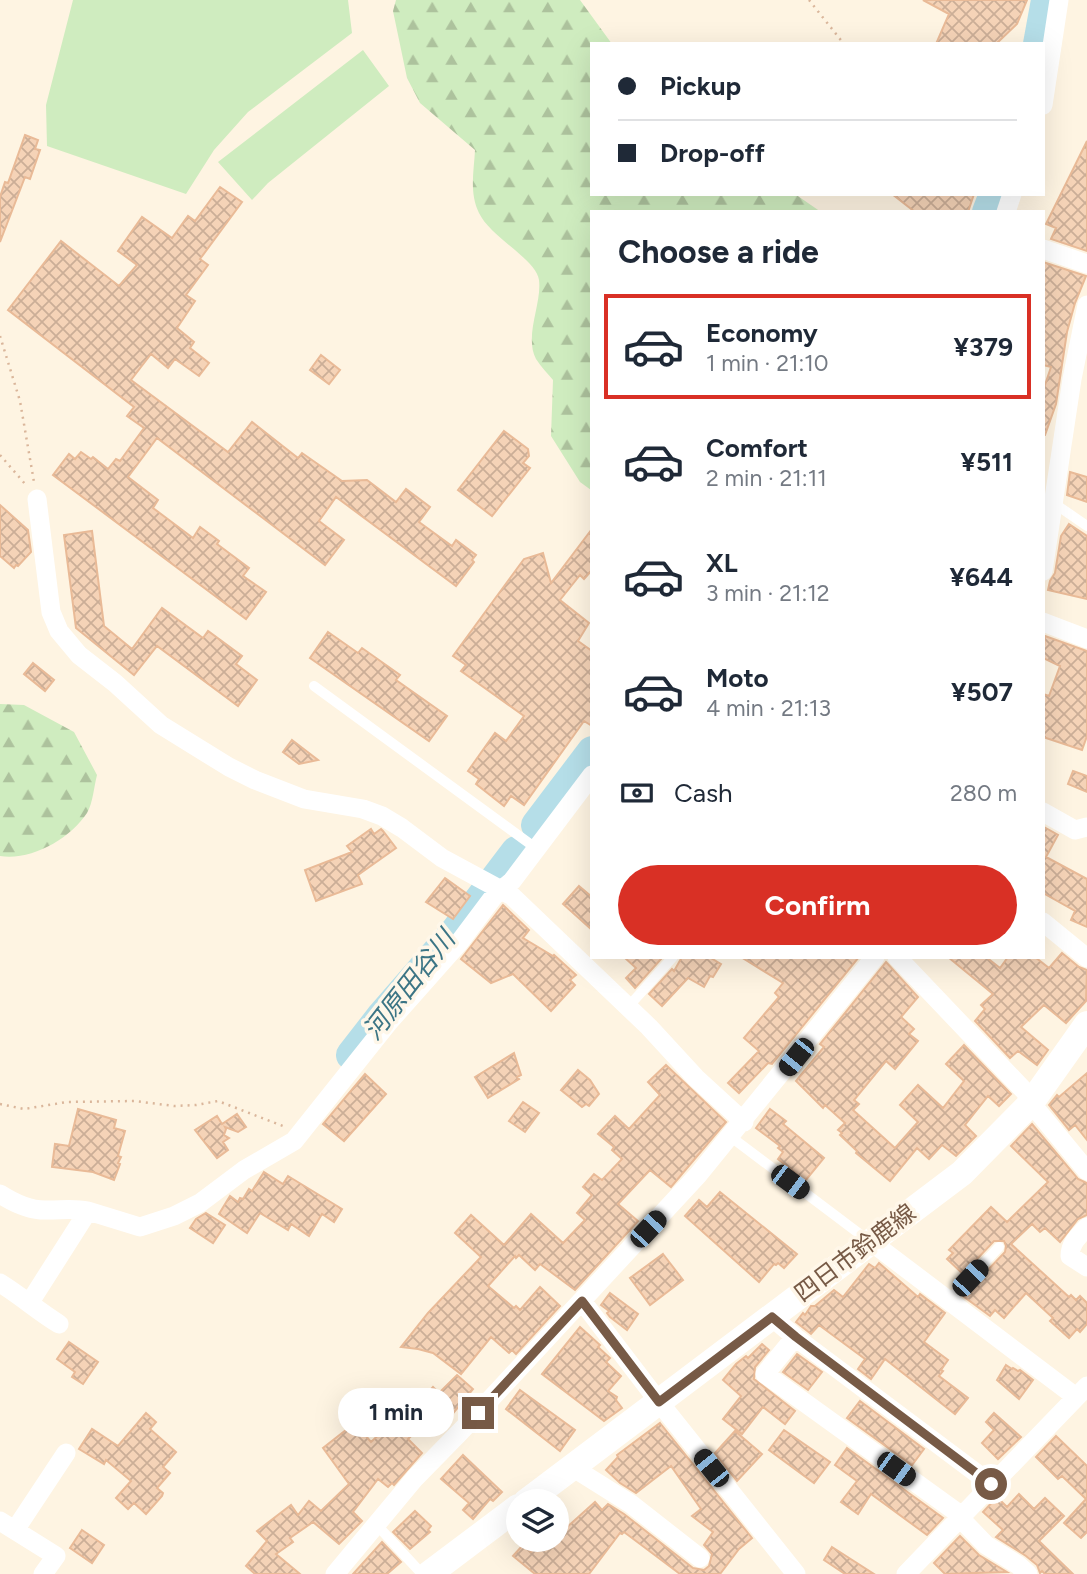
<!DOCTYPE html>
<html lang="en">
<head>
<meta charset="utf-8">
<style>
  body { margin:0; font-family:Figtree,"Noto Sans JP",sans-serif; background:#f2f2f3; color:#1f2937; height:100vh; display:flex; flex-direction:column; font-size:26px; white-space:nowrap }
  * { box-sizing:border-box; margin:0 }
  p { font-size:23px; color:#747a83 }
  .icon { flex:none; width:38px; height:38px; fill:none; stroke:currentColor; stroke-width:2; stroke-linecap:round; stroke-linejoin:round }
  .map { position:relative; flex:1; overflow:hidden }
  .sheet { position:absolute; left:590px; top:210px; width:455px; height:749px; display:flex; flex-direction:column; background:#fff; border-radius:0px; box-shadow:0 7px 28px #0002 }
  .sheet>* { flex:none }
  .banner { position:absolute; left:590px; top:42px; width:455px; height:154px; border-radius:0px; box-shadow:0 7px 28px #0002; display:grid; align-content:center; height:154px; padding:0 28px; background:#fff }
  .controls { position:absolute; left:506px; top:1489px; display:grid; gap:14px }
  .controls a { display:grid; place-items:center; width:63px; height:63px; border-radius:50%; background:#fff; box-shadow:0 7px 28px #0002; font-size:35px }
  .end { position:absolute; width:32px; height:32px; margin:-16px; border:9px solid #775a46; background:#fff; box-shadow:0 0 0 4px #fff }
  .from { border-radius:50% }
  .bubble { position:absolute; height:49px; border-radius:24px; background:#fff; box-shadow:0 7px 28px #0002; font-size:23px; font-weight:700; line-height:49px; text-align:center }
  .car { position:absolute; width:21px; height:42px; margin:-21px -10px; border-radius:9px; box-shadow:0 0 5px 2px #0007; background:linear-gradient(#222 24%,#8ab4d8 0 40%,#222 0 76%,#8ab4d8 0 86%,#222 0) }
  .banner b { display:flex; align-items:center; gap:24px; height:66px; font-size:26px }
  .banner b+b { border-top:2px solid #e0e1e3 }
  .banner i { width:18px; height:18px; background:#1f2937 }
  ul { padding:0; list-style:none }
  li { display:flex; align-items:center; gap:21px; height:105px; margin:0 14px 10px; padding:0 14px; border:4px solid transparent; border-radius:0px }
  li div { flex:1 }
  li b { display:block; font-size:26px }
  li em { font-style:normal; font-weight:700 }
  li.current { border-color:#d93025 }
  li>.icon { width:63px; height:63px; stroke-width:1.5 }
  h2 { padding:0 28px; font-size:32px; line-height:84px }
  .pay { display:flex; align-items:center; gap:18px; height:77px; padding:0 28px; font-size:26px }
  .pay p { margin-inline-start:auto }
  .cta { display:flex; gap:14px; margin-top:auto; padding:14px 28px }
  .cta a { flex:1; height:80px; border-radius:42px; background:#d93025; color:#fff; font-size:28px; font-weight:700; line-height:80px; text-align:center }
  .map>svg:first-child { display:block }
  .forest { fill:url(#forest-firs) }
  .garden { fill:#cfecbf }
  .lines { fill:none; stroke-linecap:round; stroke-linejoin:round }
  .river { stroke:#b5dee8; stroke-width:30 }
  .building { fill:url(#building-cross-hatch); stroke:#e9ba97; stroke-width:2 }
  .path { stroke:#dab69b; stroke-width:2.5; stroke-dasharray:2 5; stroke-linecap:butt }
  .lane { stroke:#fff; stroke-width:10 }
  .street { stroke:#fff; stroke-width:19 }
  .secondary { stroke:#fff; stroke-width:26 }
  .route { stroke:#775a46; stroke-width:9 }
  .labels { text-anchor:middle; stroke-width:7; stroke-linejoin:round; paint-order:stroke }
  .street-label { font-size:24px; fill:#775a46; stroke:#fff7e9 }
  .water-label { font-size:26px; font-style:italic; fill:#3c7585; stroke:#fff7e9 }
</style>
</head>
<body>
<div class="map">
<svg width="1087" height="1574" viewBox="0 0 1087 1574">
  <defs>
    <pattern id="forest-firs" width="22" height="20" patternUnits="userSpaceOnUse" patternTransform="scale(1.75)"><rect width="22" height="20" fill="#cfecbf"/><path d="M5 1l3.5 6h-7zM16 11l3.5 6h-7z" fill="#adc29d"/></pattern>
    <pattern id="building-cross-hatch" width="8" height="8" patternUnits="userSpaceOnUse" patternTransform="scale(1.75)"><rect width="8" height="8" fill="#f5d3b7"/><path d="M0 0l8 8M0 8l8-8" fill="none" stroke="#cbae97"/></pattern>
  </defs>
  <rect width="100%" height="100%" fill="#fef4e2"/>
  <path class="forest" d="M396 0H580L612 44H592V194H795L821 212H592L591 490 580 482 551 436 553 380C548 374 541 367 536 359 524 336 542 304 539 280 536 259 491 238 479 213 469 193 474 171 475 150L420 103 407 78 393 11Z
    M0 704 24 705 74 732 97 775C94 786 93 803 87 813 70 839 31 861 0 856Z"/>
  <path class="garden" d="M73 0H348L352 33 248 112 214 150 186 194 47 146 46 105Z
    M363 50 389 86 268 183 252 200 218 162Z"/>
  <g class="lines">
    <path class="river" d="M1038 44 1046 0
      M987 212 994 194
      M536 825 592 751
      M351 1055 382 1015 456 930 516 851"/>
  </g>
  <path class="building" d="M923 0H1027L1017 24 996 44H936L949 14Z
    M25 135 38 140 35 149 40 150 30 179 25 177 0 242V197L5 182 8 183Z
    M1087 141V251L1051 239 1056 228 1046 224Z
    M220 187 242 202 200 259 208 265 186 295 195 301 177 328 194 342 190 348 209 363 199 376 175 359 168 368 151 354 131 380 228 452 252 422 298 458 302 453 342 481 367 480 396 502 406 489 430 507 419 522 452 546 456 540 476 555 472 560 474 562 456 586 336 497 319 521 344 540 325 565 157 438 128 477 158 500 153 508 193 538 200 527 219 541 217 544 249 568 243 576 266 592 246 619 53 475 69 454 75 459 81 452 91 459 93 457 108 469 116 459 120 461 144 428 127 416 134 407 8 310 61 241 119 286 137 265 118 251 142 217 172 238 188 216 195 221Z
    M892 194H974L968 212H915Z
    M1043 262 1086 276 1075 303 1067 332 1056 404 1045 435H1043V391L1051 367 1043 365Z
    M321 355 340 370 329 384 310 370Z
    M504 431 528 449 529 456 523 463 530 468 492 516 458 490Z
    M1070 472 1087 477V502L1067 495Z
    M0 505 28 530 31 552 18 566 16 565 14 568 0 556Z
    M1069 524 1087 536V599L1048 590 1050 581 1055 573 1061 536Z
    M592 529V570L584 579 580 575 560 600 589 623 578 641 592 651V726L584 721 524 805 511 796 504 806 476 784 479 779 468 771 495 733 506 741 524 716 461 671 466 665 453 656 524 559 543 553 551 583Z
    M92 531 104 626 132 649 162 608 203 638 208 631 242 656 236 664 257 680 238 706 157 646 134 675 76 628 64 535Z
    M328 632 358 653 362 648 386 665 400 675 396 680 447 716 429 741 310 658Z
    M1045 636 1087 651V736L1082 750 1043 737V694L1049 696 1060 666 1043 658Z
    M33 663 54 680 45 691 24 674Z
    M292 740 318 760 299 764 283 752Z
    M1073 771 1087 776V792L1068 784Z
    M1044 827 1058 835 1046 857 1087 879V927L1071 920 1075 911 1043 893Z
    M371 829 374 834 381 829 383 831 396 848 358 875 362 884 316 901 305 870 352 852 347 846Z
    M445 878 470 896 453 919 426 902Z
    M579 886 592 897V930L563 904Z
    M503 905 529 930 523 938 553 956 554 955 576 975 570 980 575 985 551 1011 513 974 491 983 461 959Z
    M1062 953 1079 967 1087 970 1086 1001 1066 1023 1044 1005 1021 1027 1048 1050 1037 1065 1018 1051 1010 1058 975 1021 985 1009 981 1005 993 994 948 957H986L1000 968 1008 957H1035L1049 968Z
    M624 957H660L661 959 635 988 626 978 636 968Z
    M682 957H709L721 964 713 977 710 976 704 987 688 978 662 1006 649 994 672 969 674 971Z
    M741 957H859L772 1064 768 1063 739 1093 728 1083 759 1051 744 1038 779 997 775 993 783 983Z
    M886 962 918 997 901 1017 914 1029 909 1034 918 1041 895 1069 886 1061 854 1100 859 1104 853 1110 895 1148 918 1122 900 1105 918 1085 943 1108 964 1081 946 1064 964 1045 1011 1094 999 1106 988 1096 965 1125 976 1136 956 1156 942 1145 929 1159 917 1148 890 1181 856 1153 857 1151 840 1135 842 1133 838 1130 845 1123 825 1105 823 1108 796 1081 824 1047 820 1044Z
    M514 1053 521 1075 517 1077 519 1079 488 1098 475 1077Z
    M666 1065 726 1122 671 1187 650 1170 618 1204 638 1221 575 1290 540 1264 535 1270 519 1255 516 1258 515 1256 488 1286 514 1308 516 1306 520 1310 540 1287 560 1306 516 1354 512 1350 509 1353 491 1337 461 1374 433 1353 418 1349 401 1347 428 1313 481 1257 455 1233 471 1215 504 1245 531 1214 563 1243 585 1220 577 1213 592 1195 583 1187 594 1174 602 1180 622 1159 612 1150 614 1147 598 1134 615 1116 629 1129 660 1095 648 1082Z
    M578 1070 590 1080 599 1094 589 1106 586 1104 582 1107 561 1090Z
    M1087 1073V1140L1075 1125 1069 1130 1049 1105 1057 1095 1059 1097Z
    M365 1074 386 1094 344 1141 323 1124Z
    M523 1102 539 1113 525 1132 509 1121Z
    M78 1109 116 1120 114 1128 125 1131 118 1156 121 1157 118 1163 120 1164 114 1180 93 1172 52 1167 55 1144 69 1146Z
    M770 1109 786 1121 783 1124 824 1158 805 1181 778 1159 783 1152 778 1148 780 1146 756 1128Z
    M237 1114 246 1127 238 1132 225 1127 226 1129 224 1135 229 1138 223 1142 228 1150 217 1158 195 1130 217 1116 222 1124Z
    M1032 1124 1078 1179 1087 1183V1215L1078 1219 1060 1242 1045 1228 1040 1232 1032 1224 1011 1244 1069 1297 1071 1295 1076 1300 1080 1296 1087 1303V1324L1080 1332 1077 1329 1069 1338 1050 1321 1053 1318 1026 1293 1004 1318 995 1310 990 1316 963 1296 1005 1252 1006 1246 1004 1241H994L963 1274 947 1259 953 1253 949 1250 991 1207 1007 1222 1048 1182 1011 1146Z
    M264 1172 283 1184 288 1176 342 1209 334 1222 322 1214 309 1236 291 1224 288 1230 260 1213 247 1233 219 1214 230 1196 238 1202 240 1198 243 1199 249 1189 252 1191Z
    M720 1192 797 1254 784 1268 778 1263 776 1265 774 1264 759 1282 685 1216 699 1200 707 1207Z
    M206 1213 225 1225 213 1243 190 1228 196 1219Z
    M663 1254 683 1280 650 1305 630 1278Z
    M879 1263 918 1297 920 1294 945 1313 924 1342 948 1360 941 1370 943 1371 939 1376 968 1398 955 1414 885 1359 871 1379 858 1369 865 1359 819 1325 811 1334 796 1322 803 1313 805 1315 811 1306H815L834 1290 843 1297 869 1264 875 1268Z
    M610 1293 638 1314 627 1330 610 1317 607 1313 609 1311 601 1305Z
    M580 1327 600 1345 598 1347 610 1358 606 1362 621 1376 608 1391 617 1397 616 1400 622 1408 604 1421 542 1374Z
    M69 1342 98 1362 83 1384 72 1377 75 1372 57 1359Z
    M762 1344 769 1350 755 1367 754 1379 795 1411 785 1424 763 1407 742 1434 723 1419 741 1396 723 1380 736 1364 746 1356 748 1358Z
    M797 1354 822 1372 808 1390 783 1372Z
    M1006 1365 1012 1369 1013 1368 1018 1371 1020 1370 1033 1380 1019 1399 997 1380Z
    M457 1375 473 1389 441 1428 428 1420 408 1439 422 1453 394 1485 392 1483 388 1487 378 1479 353 1512 362 1521 339 1544 313 1522 290 1538 293 1542 276 1554 300 1574H255L246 1566 267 1541 257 1531 291 1505 298 1515 309 1501 321 1511 349 1484 323 1448 355 1423 371 1442 404 1411 408 1414 433 1387 439 1393Z
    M520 1390 575 1430 560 1451 506 1409Z
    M860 1401 924 1449 912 1465 847 1418Z
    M146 1413 156 1422 150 1429 176 1452 163 1467 170 1473 157 1488 163 1493 162 1496 146 1514 134 1503 128 1509 116 1498 131 1481 106 1460 104 1464 79 1449 92 1429 118 1446Z
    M994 1413 1021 1437 998 1459 982 1443 994 1430 986 1422Z
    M660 1423 752 1538 739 1549 720 1574H680L624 1532 622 1534 620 1533 589 1574H535L513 1556 523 1545 531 1552 543 1540H556V1537L595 1502 602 1510 608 1504 624 1514 693 1568 704 1570 709 1566 712 1554 704 1545 713 1532 692 1516 701 1509 671 1466 636 1493 620 1483 606 1470 618 1457 617 1455Z
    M784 1430 830 1462 814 1483 769 1450Z
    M735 1431 762 1454 737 1481 715 1453Z
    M1056 1436 1087 1466V1532L1081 1538 1064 1523 1086 1499 1062 1476 1058 1479 1036 1457Z
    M847 1448 943 1518 927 1535 871 1494 858 1514 841 1502 857 1481 835 1465Z
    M463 1455 502 1492 493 1501 490 1499 473 1519 463 1510 469 1503 441 1479Z
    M1019 1494 1034 1509 1045 1498 1064 1516 1039 1541 1073 1574H1045L1042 1571 1040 1573 1037 1565 1026 1556 996 1537 1003 1530 983 1512 997 1497 1007 1507Z
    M415 1511 431 1526 428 1530 430 1532 410 1549 393 1532Z
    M82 1530 104 1545 92 1563 70 1548Z
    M960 1536 979 1555 1007 1572 945 1574 934 1563Z
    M382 1542 401 1562 387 1574H353Z
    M832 1547 874 1574H845L824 1560Z"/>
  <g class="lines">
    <path class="path" d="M809 0 844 44
      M0 336 20 401 34 482
      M0 455 26 485
      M0 1104 24 1109 67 1102 135 1101 174 1106 196 1105 218 1101 283 1126"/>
    <path class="lane" d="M1055 504 1087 526
      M314 686 537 849
      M628 1007 673 957
      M731 1137 869 1241
      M947 1299 956 1293 999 1247
      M376 1524 422 1574"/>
    <path class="street" d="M1043 105 1059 0
      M1006 212 1012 194
      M1043 249 1087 264
      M37 499 51 612 59 631 79 655 115 683 161 725 229 767 255 780 304 799 363 809 382 816 402 828 442 858 512 896 649 1027 696 1078 744 1122
      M1043 571 1072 379 1087 305
      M1043 622 1087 639
      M1043 812 1075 830 1087 827
      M1043 922 1087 958
      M897 957 1033 1100
      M1031 1103 1087 1171
      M0 1194C14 1203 31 1211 48 1210 63 1210 73 1208 88 1211L30 1302
      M88 1211 140 1227 174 1216 200 1203 244 1170 294 1141 388 1023 458 944 494 896 512 881 592 775
      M1087 1227C1079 1236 1070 1243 1070 1256L1087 1267
      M870 1241 1076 1397
      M0 1283C21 1296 38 1311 59 1324
      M582 1301 659 1402 796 1574
      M772 1317 795 1337 991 1484
      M795 1337 765 1374 962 1516
      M572 1467 631 1504 700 1558
      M960 1518 986 1545 1018 1565 1028 1574
      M0 1521 56 1556 43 1574
      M15 1530 66 1453
      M335 1574 415 1478 461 1431 698 1175 875 957
      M906 1574 1087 1386"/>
    <path class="secondary" d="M526 1502 962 1173 1031 1103 1087 1024
      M429 1574 518 1507"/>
  </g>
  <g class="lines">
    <path class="route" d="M478 1413 582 1301 659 1402 772 1317 796 1337 991 1484"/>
  </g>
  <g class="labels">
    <g class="street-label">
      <text transform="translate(855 1253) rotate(-37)" y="8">四日市鈴鹿線</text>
    </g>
    <g class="water-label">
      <text transform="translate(409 985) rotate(-52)" y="9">河原田谷川</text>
    </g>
  </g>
</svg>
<div class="controls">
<a><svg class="icon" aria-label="layers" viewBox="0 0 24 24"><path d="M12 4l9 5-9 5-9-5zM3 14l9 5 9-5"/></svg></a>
</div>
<i class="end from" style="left:991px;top:1484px"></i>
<i class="end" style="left:478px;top:1413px"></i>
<div class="bubble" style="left:338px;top:1388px;width:116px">1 min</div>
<i class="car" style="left:796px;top:1057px;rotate:219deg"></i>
<i class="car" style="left:790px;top:1182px;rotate:127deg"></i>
<i class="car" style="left:648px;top:1229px;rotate:43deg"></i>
<i class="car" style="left:970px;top:1278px;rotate:43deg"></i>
<i class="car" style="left:711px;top:1468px;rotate:321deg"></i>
<i class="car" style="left:896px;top:1469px;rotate:126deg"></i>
<div class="banner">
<b><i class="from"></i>Pickup</b>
<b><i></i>Drop-off</b>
</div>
<section class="sheet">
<h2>Choose a ride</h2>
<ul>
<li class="current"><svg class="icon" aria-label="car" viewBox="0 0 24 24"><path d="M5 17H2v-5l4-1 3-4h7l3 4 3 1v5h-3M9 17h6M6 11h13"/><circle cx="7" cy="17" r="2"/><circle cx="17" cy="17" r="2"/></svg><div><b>Economy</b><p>1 min · 21:10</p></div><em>¥379</em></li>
<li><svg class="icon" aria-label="car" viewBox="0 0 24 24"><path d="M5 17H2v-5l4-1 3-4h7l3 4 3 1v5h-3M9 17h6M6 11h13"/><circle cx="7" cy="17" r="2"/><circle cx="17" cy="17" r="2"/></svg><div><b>Comfort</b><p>2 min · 21:11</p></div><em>¥511</em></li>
<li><svg class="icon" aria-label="car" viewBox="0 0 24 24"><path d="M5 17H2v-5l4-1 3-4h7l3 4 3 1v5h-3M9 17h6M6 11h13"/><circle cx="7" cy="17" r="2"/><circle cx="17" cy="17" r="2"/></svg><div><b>XL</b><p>3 min · 21:12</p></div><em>¥644</em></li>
<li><svg class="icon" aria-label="car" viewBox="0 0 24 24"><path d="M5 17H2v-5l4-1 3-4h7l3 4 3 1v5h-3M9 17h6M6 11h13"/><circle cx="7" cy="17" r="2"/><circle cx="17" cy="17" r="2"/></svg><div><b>Moto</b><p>4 min · 21:13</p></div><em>¥507</em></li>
</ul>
<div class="pay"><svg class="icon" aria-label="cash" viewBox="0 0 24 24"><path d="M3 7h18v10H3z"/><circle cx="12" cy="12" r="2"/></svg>Cash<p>280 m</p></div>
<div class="cta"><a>Confirm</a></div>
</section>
</div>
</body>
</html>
